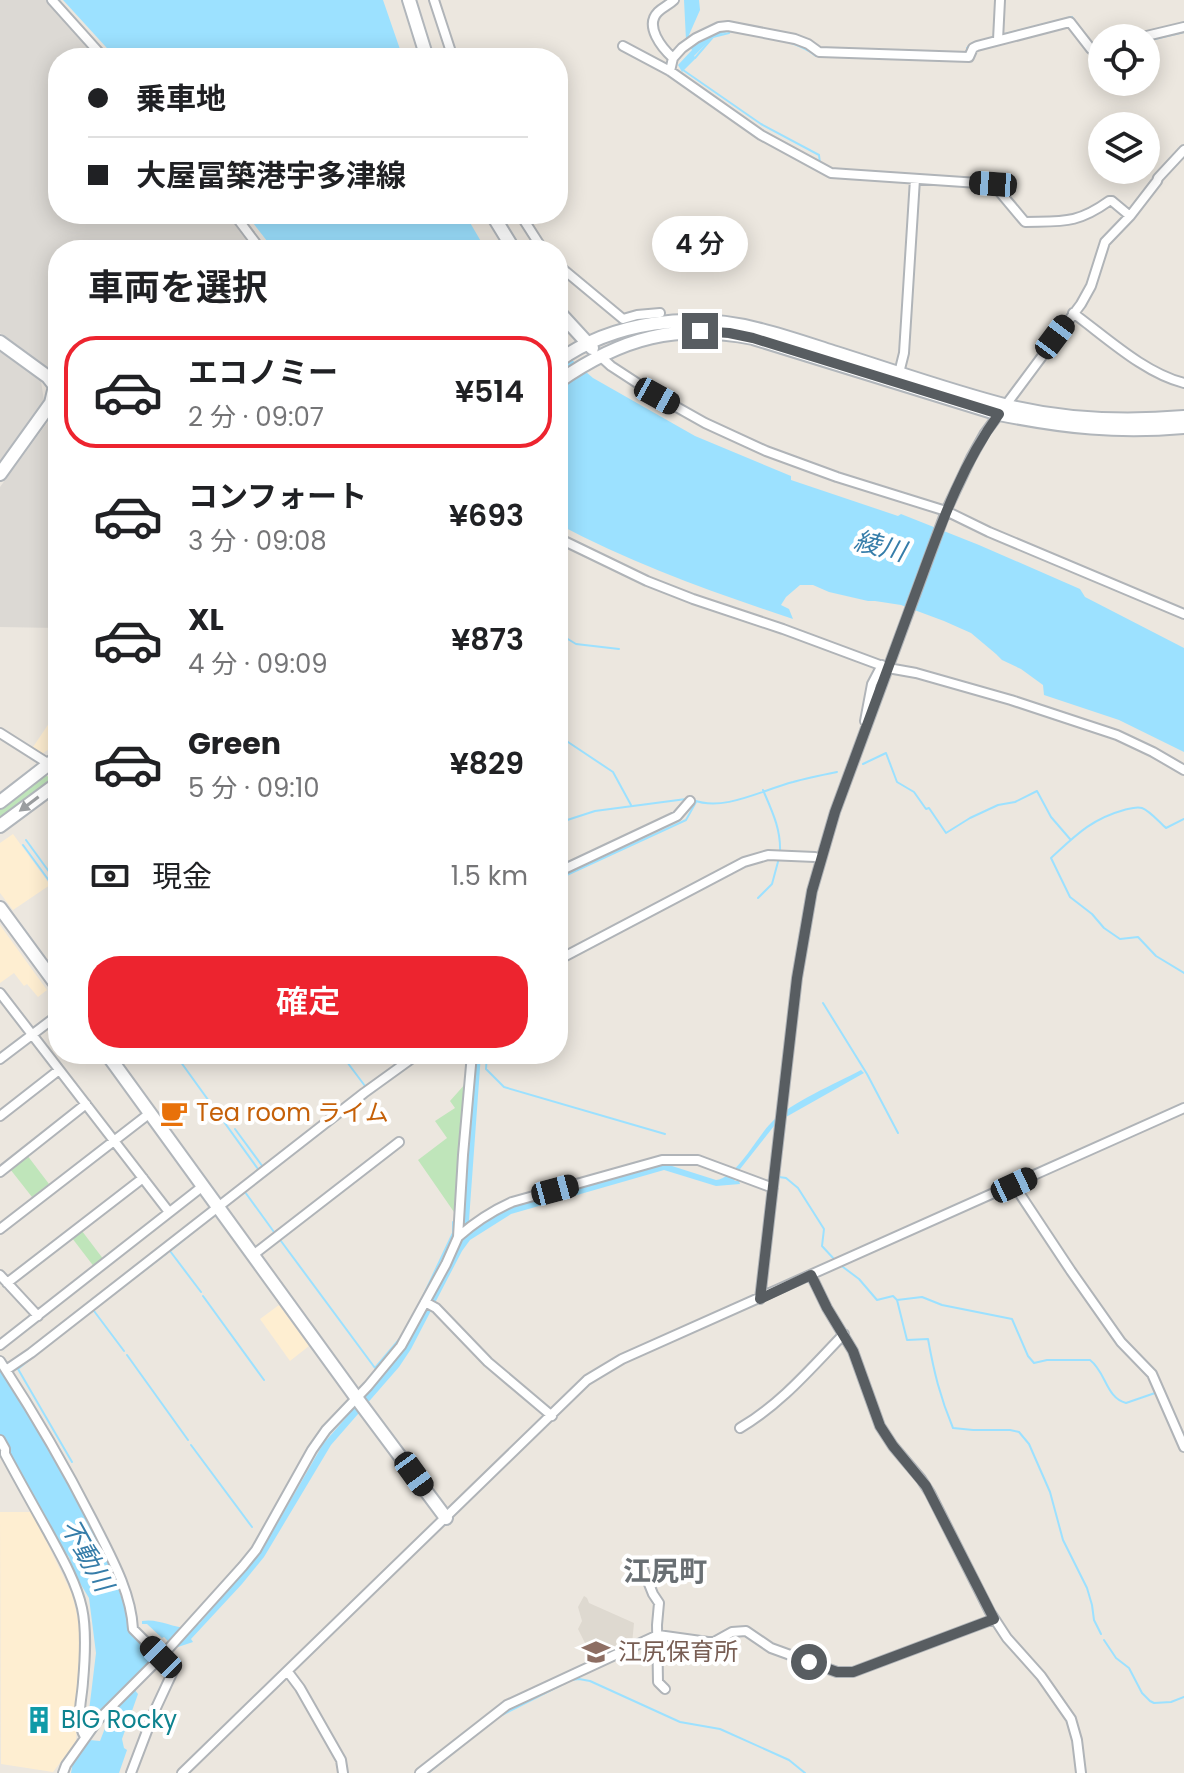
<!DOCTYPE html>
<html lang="ja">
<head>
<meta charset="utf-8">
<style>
  body { margin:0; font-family:Poppins,"Noto Sans JP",sans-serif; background:#f2f2f2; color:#202124; height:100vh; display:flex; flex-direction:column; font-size:30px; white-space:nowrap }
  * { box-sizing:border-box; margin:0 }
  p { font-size:26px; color:#757577 }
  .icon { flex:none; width:44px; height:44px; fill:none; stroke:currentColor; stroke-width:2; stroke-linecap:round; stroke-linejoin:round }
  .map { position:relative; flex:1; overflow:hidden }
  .panel { position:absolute; left:48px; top:240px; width:520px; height:824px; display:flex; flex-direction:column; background:#fff; border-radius:32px; box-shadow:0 4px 20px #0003 }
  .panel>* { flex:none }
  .guide { position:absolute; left:48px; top:48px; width:520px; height:176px; border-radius:32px; box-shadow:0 4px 20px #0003; display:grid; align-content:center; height:176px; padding:0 40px; background:#fff }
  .tools { position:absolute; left:1088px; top:24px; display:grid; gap:16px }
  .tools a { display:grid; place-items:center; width:72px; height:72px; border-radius:50%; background:#fff; box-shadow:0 4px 20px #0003; font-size:40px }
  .end { position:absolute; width:36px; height:36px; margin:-18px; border:10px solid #585d61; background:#fff; box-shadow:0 0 0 4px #fff }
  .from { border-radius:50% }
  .bubble { position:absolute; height:56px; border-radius:28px; background:#fff; box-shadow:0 4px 20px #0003; font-size:26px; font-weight:600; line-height:56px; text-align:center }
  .car { position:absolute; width:24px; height:48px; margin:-24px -12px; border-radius:10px; box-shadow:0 0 6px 2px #0007; background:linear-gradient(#222 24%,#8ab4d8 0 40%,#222 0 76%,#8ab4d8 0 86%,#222 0) }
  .guide b { display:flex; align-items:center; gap:28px; height:76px; font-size:30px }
  .guide b+b { border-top:2px solid #e0e0e0 }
  .guide i { width:20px; height:20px; background:#202124 }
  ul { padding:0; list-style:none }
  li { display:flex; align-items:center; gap:24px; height:112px; margin:0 16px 12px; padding:0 24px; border:4px solid transparent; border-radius:32px }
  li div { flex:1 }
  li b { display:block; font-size:30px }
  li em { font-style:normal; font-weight:600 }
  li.selected { border-color:#ed242f }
  li>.icon { width:72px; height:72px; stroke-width:1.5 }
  h2 { padding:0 40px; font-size:36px; line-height:96px }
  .pay { display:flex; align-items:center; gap:20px; height:88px; padding:0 40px; font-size:30px }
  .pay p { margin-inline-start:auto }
  .cta { display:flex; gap:16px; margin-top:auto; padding:16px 40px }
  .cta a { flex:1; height:92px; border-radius:32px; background:#ed242f; color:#fff; font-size:32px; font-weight:600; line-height:92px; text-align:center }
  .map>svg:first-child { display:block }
  .commercial { fill:#feeed1 }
  .industrial { fill:#dcd9d4 }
  .education { fill:#ded9d0 }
  .green { fill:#bfe5ba }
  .water { fill:#9ce1ff }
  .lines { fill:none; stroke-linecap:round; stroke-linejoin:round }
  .stream { stroke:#9ce1ff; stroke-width:2 }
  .street-casing { stroke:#b0b4b8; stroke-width:12 }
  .secondary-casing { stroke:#b1b6bb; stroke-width:16 }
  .street { stroke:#fff; stroke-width:8 }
  .secondary { stroke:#fff; stroke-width:12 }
  .oneway { fill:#9b9ea0 }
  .route { stroke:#585d61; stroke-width:10 }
  .labels { text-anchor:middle; stroke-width:8; stroke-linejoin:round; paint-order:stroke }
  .food-label { font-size:24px; fill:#c56008; stroke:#fff; text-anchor:start }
  .education-label { font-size:24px; fill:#785e54; stroke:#fff; text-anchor:start }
  .culture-label { font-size:24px; fill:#0d838f; stroke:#fff; text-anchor:start }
  .water-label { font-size:26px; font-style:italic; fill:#367da9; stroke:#fff }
  .quarter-label { font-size:28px; font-weight:bold; fill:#696f73; stroke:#fff }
</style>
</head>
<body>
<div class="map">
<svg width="1184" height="1773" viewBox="0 0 1184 1773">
  <rect width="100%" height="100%" fill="#ece7df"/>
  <path class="commercial" d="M58 710V742L41 755 33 750V747Z
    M13 834 50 885 13 910 0 893V843Z
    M0 925 47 990 38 997 27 984 24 986 14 973 0 983Z
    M279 1305 309 1346 290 1361 260 1319Z
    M0 1512H32L72 1594 79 1623 80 1661 76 1742 53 1772 1 1764Z"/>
  <path class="industrial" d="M0 0H46L98 58H58V214H229L258 250H58V375L0 333Z
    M0 351 41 381 44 401 0 461Z
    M58 408V628L0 627V487Z"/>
  <path class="education" d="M584 1596 587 1598 589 1603 634 1623 632 1644 594 1661 578 1629 582 1621 578 1607Z"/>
  <path class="green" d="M43 775 50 777 49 783 0 819V808Z
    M466 1083 456 1211 454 1212 418 1160 447 1138 435 1121 455 1108 450 1101Z
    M27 1155 49 1184 32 1197 10 1169Z
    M82 1231 104 1260 95 1268 72 1238Z"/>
  <path class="water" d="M63 0H383L403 58H116Z
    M684 0H699L700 10 689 35 696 45C706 37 713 31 727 29V32L713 37 694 56 696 58 682 72 678 65 692 50 686 40Z
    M246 214H465L486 250H274Z
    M558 348 593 378 695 436 791 476V480L898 516 901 514 979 545 1080 589 1085 597 1184 648V752L1119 720 1044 695 1043 685 1021 669 1002 660 996 654 971 633 944 621 901 605 875 601H868L829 592 813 585H800L786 597 781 605 789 609 793 619C712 592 633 564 558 524Z
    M476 1054H481L468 1234 496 1214 522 1202 659 1166H672L716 1180C736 1178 756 1138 771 1123 791 1102 835 1084 861 1070L864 1073 786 1117 774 1126 733 1178 735 1181H739L740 1184 716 1186 664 1170 511 1214 470 1240 462 1251 411 1349 399 1367 331 1445 264 1557 242 1584 191 1639 193 1642 175 1648 164 1637 162 1638 147 1624H142V1621C163 1617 181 1635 199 1624L261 1552 323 1444 392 1365 407 1344 460 1243 464 1214Z
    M0 1369 32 1417 109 1561 127 1614 130 1629 154 1657 129 1683 138 1694 122 1739 124 1748 127 1750 119 1773H71L73 1762 89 1740 100 1741 107 1723 95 1717 96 1713 89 1711 96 1653 89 1598 75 1575 69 1557 62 1548 0 1435Z"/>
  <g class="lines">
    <path class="stream" d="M1001 35 1072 17 1092 44
      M1146 41 1184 32
      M967 48 971 44 976 42
      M1100 52H1102
      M695 58 713 37 729 33V31C756 34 795 39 816 56L961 61
      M683 70 761 124 819 155 820 163
      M558 633 576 644 619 649
      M558 731 565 740 613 772 631 805
      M863 764 886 753 897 782 914 792 926 809 929 808 946 833 970 818 998 805 1015 802 1037 791 1051 817 1070 839
      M763 790C772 811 781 829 780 852
      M693 800C724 812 762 790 793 782 807 778 822 775 837 772
      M1184 819 1166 828C1159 822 1150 811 1142 808 1136 806 1129 809 1124 810 1091 819 1075 836 1051 858L1070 897 1092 914 1104 928 1120 939 1138 937 1156 956 1184 973
      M558 823 595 811 686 799
      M26 840 58 884
      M23 845 58 893
      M558 879 686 820 696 802
      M758 898 772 884 779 858
      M823 1003 867 1074 898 1133
      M175 1054 258 1169
      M341 1054 365 1086
      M487 1054 486 1069 504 1087 665 1134
      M370 1094 425 1054
      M235 1129 263 1167
      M268 1173 364 1099
      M779 1177 786 1178 798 1188 824 1229 822 1246 834 1259
      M245 1192 274 1232
      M278 1237 375 1368 402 1336
      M839 1264 859 1279 877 1300 893 1296 897 1300 922 1297 942 1305 1012 1319 1028 1356 1034 1363 1047 1360H1090C1106 1372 1106 1398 1126 1403L1155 1393
      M201 1292 170 1251 214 1215
      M203 1296 264 1380
      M897 1300 907 1340 928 1339C934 1372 940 1397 953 1428L973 1430H1010L1019 1432 1029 1444 1050 1492 1063 1540 1087 1588 1092 1605 1094 1620 1101 1634
      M417 1309 453 1233V1222
      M94 1311 124 1351
      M60 1335 167 1253
      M127 1355 188 1440
      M30 1359 18 1369 72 1462
      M191 1445 252 1527
      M1104 1640 1116 1658 1129 1668 1142 1693 1150 1701 1154 1703 1171 1702 1184 1697
      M500 1716 571 1680 579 1679 590 1681 680 1722 720 1729 789 1760 805 1773
      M428 1773 460 1747"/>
    <g class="street-casing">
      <path id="street" d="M52 0 104 58
        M434 0 453 58
        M1138 38 1184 27
        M998 40 1000 0
        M623 46 670 71 761 135 831 173 993 184 1025 222C1063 221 1077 224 1109 201H1112L1130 216
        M673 58C662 48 644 26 658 12 663 7 669 5 674 0
        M670 71 673 58 682 48 696 38 719 27 728 26 795 39 808 44 819 52 969 57 973 48 977 46 1070 22 1091 49 1102 46
        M234 214 261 250
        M520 214 543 250
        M558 265 623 319 637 315 660 313
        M1073 313C1106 337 1144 373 1184 383
        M600 356 611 366 657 396 705 423 766 451 837 477 946 511 989 532 1184 614
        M899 373 904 353 915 179
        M558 538 647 581 693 599 783 629 888 668 916 673 1011 700 1117 735 1153 752 1184 770
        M865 721 872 684 882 665
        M0 733 49 764
        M558 872 677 816 690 801
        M558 960 744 862 768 855 815 857 820 859
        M0 993 169 1212
        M0 1059 58 1015
        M0 1116 59 1070
        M0 1172 86 1104
        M1014 1185 1071 1271 1121 1342 1152 1374 1184 1447
        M0 1229 150 1113
        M458 1237C475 1222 492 1211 512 1202L662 1160H698L773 1188
        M253 1255 399 1142
        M0 1275 38 1316
        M811 1275 827 1308 853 1351 880 1426 893 1446 921 1479 930 1493 990 1612 1007 1638 1041 1676 1071 1719 1077 1740 1081 1773
        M7 1283 143 1178
        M760 1299 797 978 812 891 835 812 946 511 971 458 985 433 1081 304 1091 286 1105 242 1130 216 1157 181 1158 178 1184 150
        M425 1302 436 1308 488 1362 552 1416
        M0 1345 203 1186
        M0 1361C34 1413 65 1466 93 1521 110 1555 131 1591 133 1629L161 1657 175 1667 155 1710 131 1773
        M6 1370 31 1353 364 1093 418 1054
        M740 1428C781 1404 811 1368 844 1334
        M0 1440 5 1449V1454C19 1480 33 1505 47 1530 60 1554 76 1581 82 1608 87 1631 85 1659 83 1682 82 1700 75 1721 85 1737
        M641 1564 653 1594 659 1603 657 1625 658 1682 665 1689
        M288 1672 300 1688 341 1760 343 1773
        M63 1773 66 1765 98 1720 161 1657 243 1566 256 1550 312 1450 326 1430 368 1386 401 1346 446 1264 458 1237 463 1155 472 1054
        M182 1773 587 1380 622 1359 1184 1108
        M420 1773 507 1705 658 1635 708 1642H714L732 1632 746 1631 771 1648 837 1672H853L994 1619"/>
    </g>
    <g class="secondary-casing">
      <path id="secondary" d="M409 0 427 58
        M492 214 514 250
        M558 311 592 348
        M0 342 48 377 55 386 51 403 0 474
        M558 361C614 321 691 312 757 329 782 335 808 344 833 352 891 370 949 391 1008 406 1066 420 1125 422 1184 417
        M558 382C622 337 677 323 753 338L999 414C1064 427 1118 433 1184 427
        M0 802 58 757
        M0 826 58 783
        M0 908 58 987
        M107 1054 358 1400 446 1518"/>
    </g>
    <use href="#street" class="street"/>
    <use href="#secondary" class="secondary"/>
  </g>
  <defs><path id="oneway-solid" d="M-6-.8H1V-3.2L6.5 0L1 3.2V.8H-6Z" transform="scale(2)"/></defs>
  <use class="oneway" href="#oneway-solid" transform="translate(29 804) rotate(143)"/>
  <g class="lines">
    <path class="route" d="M700 331 729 333 753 338 999 414C960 467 939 530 916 592 889 665 862 738 835 812L812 891 797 978 760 1299 811 1275 827 1308 853 1351 880 1426 893 1446 926 1486 994 1619 853 1672H837L809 1662"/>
  </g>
  <defs>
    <g id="cafe-bare" transform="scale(2.16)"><path d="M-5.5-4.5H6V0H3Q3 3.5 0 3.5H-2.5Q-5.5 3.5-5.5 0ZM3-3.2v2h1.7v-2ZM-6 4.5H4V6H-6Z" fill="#e8710a" stroke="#fff" stroke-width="2.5" paint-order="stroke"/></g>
    <g id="school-bare" transform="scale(2.16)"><path d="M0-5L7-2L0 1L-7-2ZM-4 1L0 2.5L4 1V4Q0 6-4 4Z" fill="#8d6e63" stroke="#fff" stroke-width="2.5" paint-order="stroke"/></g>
    <g id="building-bare" transform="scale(2.16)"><path d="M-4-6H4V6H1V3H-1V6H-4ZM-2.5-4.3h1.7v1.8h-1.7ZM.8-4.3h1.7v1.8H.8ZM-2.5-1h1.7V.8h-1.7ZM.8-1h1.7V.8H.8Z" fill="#0f9aa8" stroke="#fff" stroke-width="2.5" paint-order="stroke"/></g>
  </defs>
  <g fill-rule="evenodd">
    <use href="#cafe-bare" x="174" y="1113"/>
    <use href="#school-bare" x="596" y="1652"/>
    <use href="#building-bare" x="39" y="1720"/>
  </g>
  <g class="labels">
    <g class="food-label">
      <text x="196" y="1121">Tea room ライム</text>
    </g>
    <g class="education-label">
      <text x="618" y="1660">江尻保育所</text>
    </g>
    <g class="culture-label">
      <text x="61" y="1728">BIG Rocky</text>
    </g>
    <g class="water-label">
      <text transform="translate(880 546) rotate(14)" y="9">綾川</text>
      <text transform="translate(87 1555) rotate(61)" y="9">不動川</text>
    </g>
    <g class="quarter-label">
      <text x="665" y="1581">江尻町</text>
    </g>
  </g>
</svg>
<div class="tools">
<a><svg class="icon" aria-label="locate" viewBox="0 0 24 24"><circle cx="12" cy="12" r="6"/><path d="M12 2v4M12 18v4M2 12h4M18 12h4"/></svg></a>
<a><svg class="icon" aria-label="layers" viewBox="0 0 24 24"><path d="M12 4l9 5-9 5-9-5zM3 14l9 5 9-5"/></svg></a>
</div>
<i class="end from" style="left:809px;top:1662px"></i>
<i class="end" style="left:700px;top:331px"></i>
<div class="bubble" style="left:652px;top:216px;width:96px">4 分</div>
<i class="car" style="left:993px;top:184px;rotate:274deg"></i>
<i class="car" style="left:1055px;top:337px;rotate:37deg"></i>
<i class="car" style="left:657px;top:396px;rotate:119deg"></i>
<i class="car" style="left:1014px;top:1185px;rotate:65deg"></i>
<i class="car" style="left:555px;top:1190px;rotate:75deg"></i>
<i class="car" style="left:414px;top:1474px;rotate:144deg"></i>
<i class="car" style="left:161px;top:1657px;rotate:315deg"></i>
<div class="guide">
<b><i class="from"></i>乗車地</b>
<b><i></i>大屋冨築港宇多津線</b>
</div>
<section class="panel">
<h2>車両を選択</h2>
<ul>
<li class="selected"><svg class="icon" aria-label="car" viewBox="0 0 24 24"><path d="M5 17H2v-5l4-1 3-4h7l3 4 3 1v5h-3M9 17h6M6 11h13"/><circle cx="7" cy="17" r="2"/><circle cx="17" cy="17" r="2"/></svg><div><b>エコノミー</b><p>2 分 · 09:07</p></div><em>¥514</em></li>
<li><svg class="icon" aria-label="car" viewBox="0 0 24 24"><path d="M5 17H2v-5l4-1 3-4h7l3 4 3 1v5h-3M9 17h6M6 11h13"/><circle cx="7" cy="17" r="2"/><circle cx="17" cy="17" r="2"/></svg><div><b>コンフォート</b><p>3 分 · 09:08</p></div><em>¥693</em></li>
<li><svg class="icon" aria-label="car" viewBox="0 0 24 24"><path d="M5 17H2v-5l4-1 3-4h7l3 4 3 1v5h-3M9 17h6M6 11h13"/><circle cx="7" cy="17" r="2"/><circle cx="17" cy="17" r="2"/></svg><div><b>XL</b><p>4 分 · 09:09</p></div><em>¥873</em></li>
<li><svg class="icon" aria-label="car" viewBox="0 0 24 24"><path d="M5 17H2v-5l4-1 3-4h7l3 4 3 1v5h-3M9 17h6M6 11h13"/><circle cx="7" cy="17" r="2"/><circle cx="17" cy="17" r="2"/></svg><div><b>Green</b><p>5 分 · 09:10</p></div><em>¥829</em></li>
</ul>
<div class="pay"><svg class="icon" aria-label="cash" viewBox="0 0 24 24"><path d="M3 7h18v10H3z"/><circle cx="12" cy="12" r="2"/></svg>現金<p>1.5 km</p></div>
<div class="cta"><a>確定</a></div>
</section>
</div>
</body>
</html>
